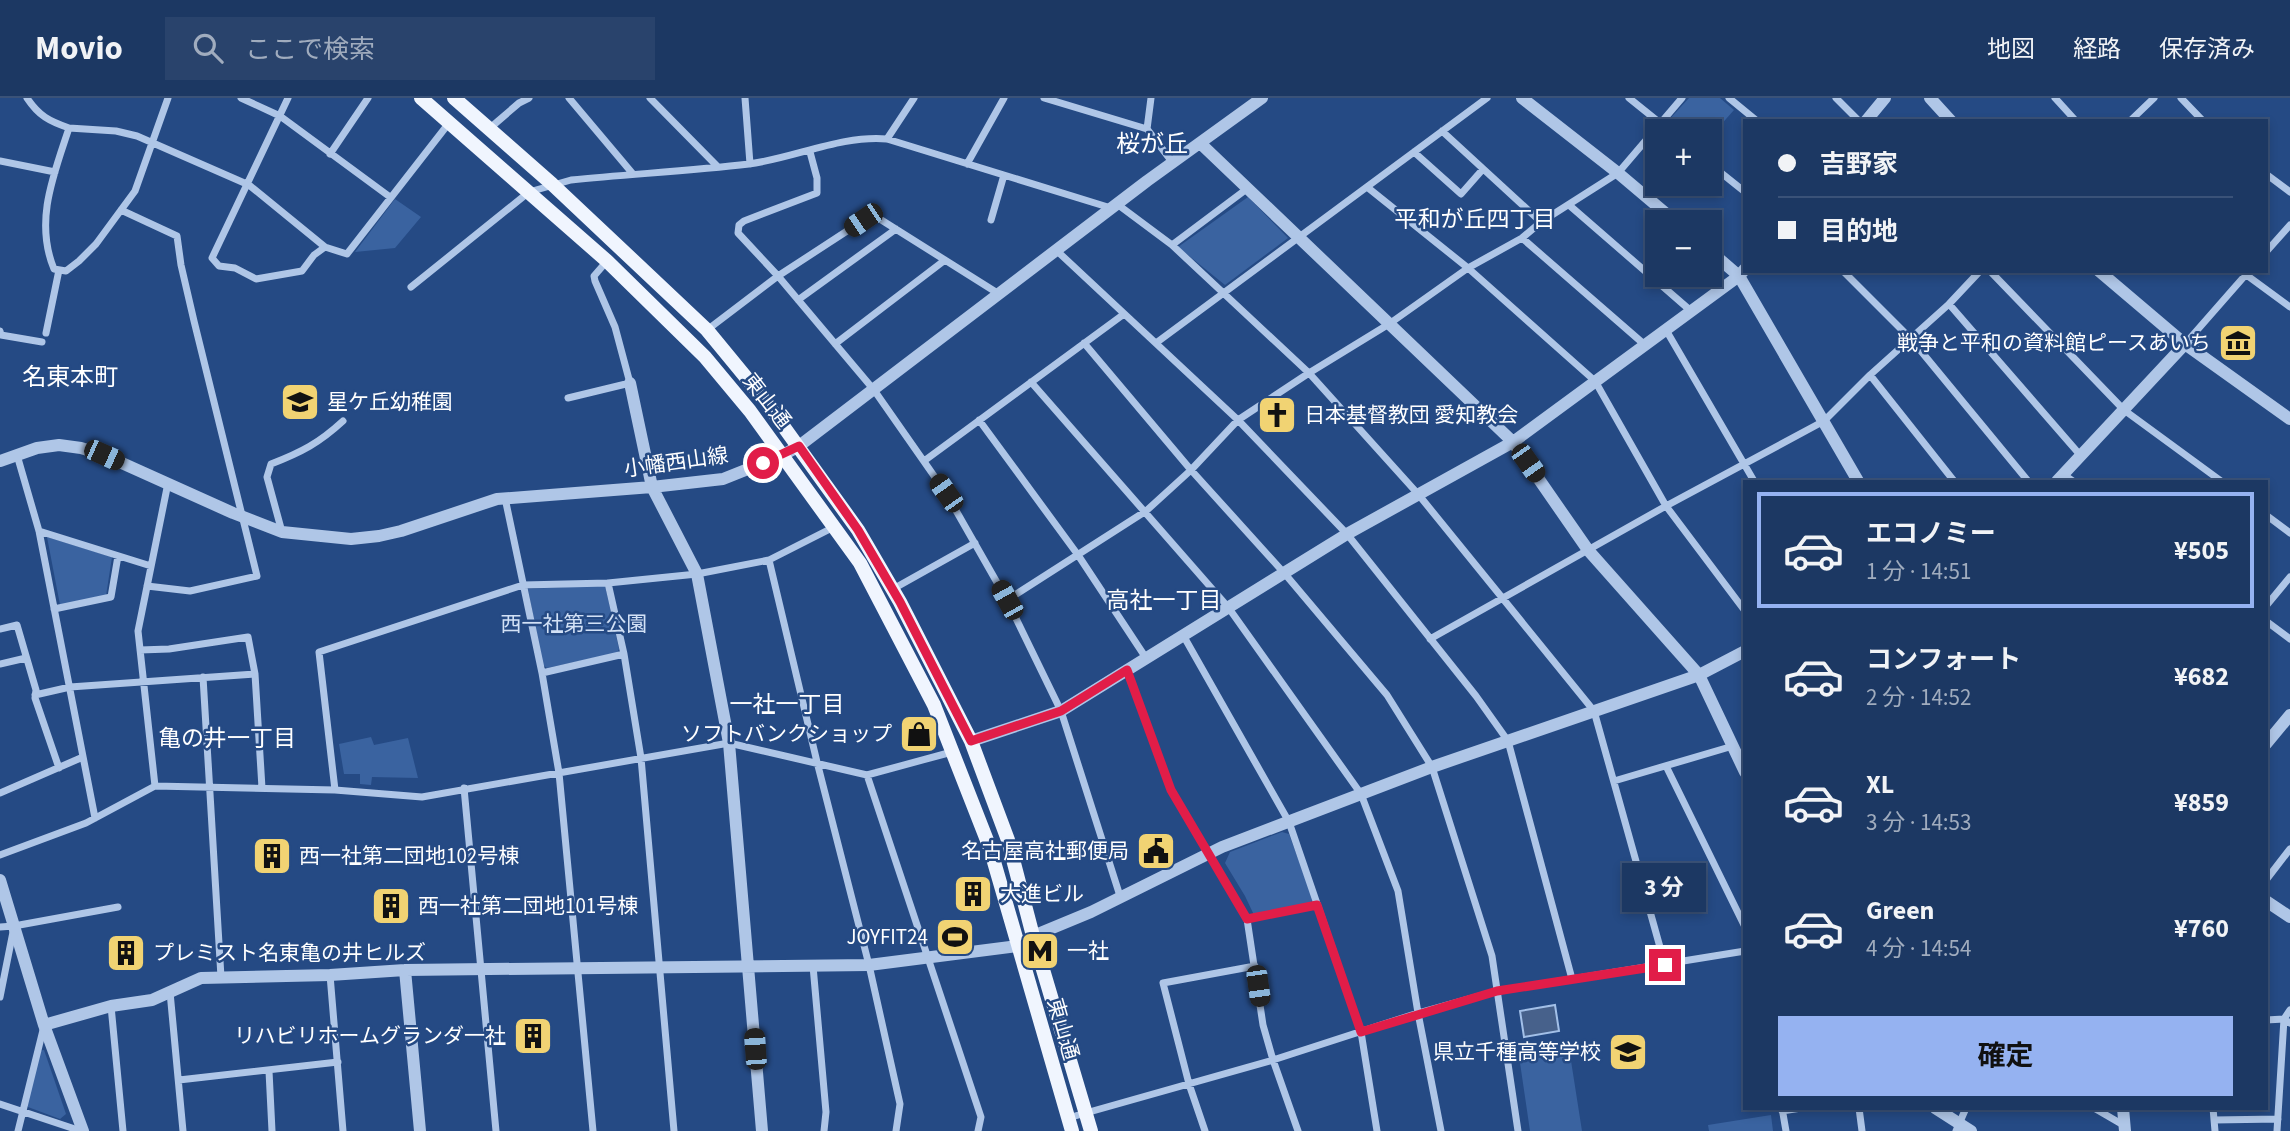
<!DOCTYPE html>
<html lang="ja">
<head>
<meta charset="utf-8">
<style>
  body { margin:0; font-family:"Source Sans 3","Noto Sans JP",sans-serif; background:#29436c; color:#f1f3f6; height:100vh; display:flex; flex-direction:column; font-size:26px; white-space:nowrap }
  * { box-sizing:border-box; margin:0 }
  p { font-size:23px; color:#a0acbe }
  .icon { flex:none; width:38px; height:38px; fill:none; stroke:currentColor; stroke-width:2; stroke-linecap:round; stroke-linejoin:round }
  .map { position:relative; flex:1; overflow:hidden }
  .drawer { position:absolute; left:1743px; top:382px; width:525px; height:630px; display:flex; flex-direction:column; background:#1c3863; border-radius:0px; box-shadow:0 4px 10px #0003,0 0 0 2px #3a5278 }
  .drawer>* { flex:none }
  .hud { position:absolute; left:1743px; top:21px; width:525px; height:154px; border-radius:0px; box-shadow:0 4px 10px #0003,0 0 0 2px #3a5278; display:grid; align-content:center; height:154px; padding:0 35px; background:#1c3863 }
  .fabs { position:absolute; left:1645px; top:21px; display:grid; gap:14px }
  .fabs a { display:grid; place-items:center; width:77px; height:77px; border-radius:0px; background:#1c3863; box-shadow:0 4px 10px #0003,0 0 0 2px #3a5278; font-size:35px }
  .end { position:absolute; width:32px; height:32px; margin:-16px; border:9px solid #e11d48; background:#fff; box-shadow:0 0 0 4px #fff }
  .from { border-radius:50% }
  .bubble { position:absolute; height:49px; border-radius:0px; background:#1c3863; box-shadow:0 4px 10px #0003,0 0 0 2px #3a5278; font-size:23px; font-weight:700; line-height:49px; text-align:center }
  .car { position:absolute; width:21px; height:42px; margin:-21px -10px; border-radius:9px; box-shadow:0 0 5px 2px #0007; background:linear-gradient(#222 24%,#8ab4d8 0 40%,#222 0 76%,#8ab4d8 0 86%,#222 0) }
  .hud b { display:flex; align-items:center; gap:24px; height:66px; font-size:26px }
  .hud b+b { border-top:2px solid #3a5278 }
  .hud i { width:18px; height:18px; background:#f1f3f6 }
  ul { padding:12px 0 0; list-style:none }
  li { display:flex; align-items:center; gap:21px; height:116px; margin:0 14px 10px; padding:0 21px; border:4px solid transparent; border-radius:0px }
  li div { flex:1 }
  li b { display:block; font-size:26px }
  li em { font-style:normal; font-weight:700 }
  li.current { border-color:#95b2f1 }
  li>.icon { width:63px; height:63px; stroke-width:1.5 }
  .button { display:flex; gap:14px; margin-top:auto; padding:14px 35px }
  .button a { flex:1; height:80px; border-radius:0px; background:#95b2f1; color:#111; font-size:28px; font-weight:700; line-height:80px; text-align:center }
  header { display:flex; align-items:center; gap:42px; box-sizing:border-box; height:98px; padding:0 35px; background:#1c3863; border-bottom:2px solid #3a5278 }
  header strong { font-size:33px }
  nav { display:flex; gap:38px; margin-inline-start:auto; font-size:24px }
  .search { width:490px; height:63px; background:#29436c; display:flex; align-items:center; gap:18px; box-sizing:border-box; padding:0 24px; border-radius:0px; color:#a0acbe; font-size:26px }
  .map>svg:first-child { display:block }
  .green { fill:#3a63a0 }
  .water { fill:#47618b; stroke:#a3c0e8; stroke-width:2 }
  .lines { fill:none; stroke-linecap:round; stroke-linejoin:round }
  .minor { stroke:#afc6e7; stroke-width:7 }
  .tertiary { stroke:#afc6e7; stroke-width:12 }
  .primary { stroke:#f0f5fe; stroke-width:14 }
  .route { stroke:#e11d48; stroke-width:9 }
  .labels { text-anchor:middle; stroke-width:5; stroke-linejoin:round; paint-order:stroke }
  .poi-label { font-size:21px; fill:#fff; stroke:#254a84; text-anchor:start }
  .street-label { font-size:21px; fill:#fff; stroke:#254a84 }
  .park-label { font-size:21px; fill:#d2e1f6; stroke:#254a84 }
  .neighbourhood-label { font-size:23px; fill:#fff; stroke:#254a84 }
  .quarter-label { font-size:24px; fill:#fff; stroke:#254a84 }
</style>
</head>
<body>
<header>
<strong>Movio</strong>
<div class="search"><svg class="icon" aria-label="search" viewBox="0 0 24 24"><circle cx="10" cy="10" r="6"/><path d="M15 15l6 6"/></svg>ここで検索</div>
<nav><a>地図</a><a>経路</a><a>保存済み</a></nav>
</header>
<div class="map">
<svg width="2290" height="1033" viewBox="0 0 2290 1033">
  <rect width="100%" height="100%" fill="#254a84"/>
  <path class="green" d="M1689 0H1720L1734 12 1710 39V33H1676L1666 25Z
    M1248 99 1288 140 1225 187 1178 149Z
    M395 101 421 119 395 150 355 154Z
    M47 439 112 459 106 498 61 512Z
    M605 487 619 551 617 555 547 570 543 567 528 491Z
    M371 639 374 647 408 640 418 680 372 679 371 687 360 686V676H344L339 646Z
    M1282 734 1289 736 1313 802 1310 805 1254 817 1245 798 1225 765 1230 754Z
    M1569 950 1582 1033H1530L1519 958Z
    M44 952 66 1016 60 1021 28 1009 25 1004 38 953Z
    M1771 1017 1773 1033H1709L1708 1027Z"/>
  <path class="water" d="M1555 907 1559 933 1524 939 1520 913Z"/>
  <g class="lines">
    <path class="minor" d="M27 0C39 18 49 23 69 30 54 76 34 123 54 171L66 173 79 163 96 146 135 93 168 0
      M241 0 280 18 390 99
      M288 0 212 160 219 168 235 170 256 181 302 173 314 157 325 149
      M569 0 633 76
      M650 0 717 68
      M745 0 750 66
      M1044 0 1147 31
      M1151 0 1147 31 1173 65
      M1629 0 1670 33
      M1729 0 1757 23
      M1836 0 1859 23
      M2055 0 2076 23
      M2181 0 2203 23
      M2130 23 2154 0
      M69 30 116 33 137 38 249 87 325 149 347 156 449 25
      M490 30 519 5 529 0
      M1442 33 1541 124
      M887 41 914 0
      M810 54 817 80V95L744 123 739 127 738 135 778 178 874 292 946 395 1007 502 1061 613 1120 798
      M1414 54 1461 96 1483 71
      M330 56 368 0
      M0 63 55 74
      M967 66 1004 0
      M1710 66 1745 94
      M2266 76 2290 94
      M1367 89 1468 170 1595 283 1666 408 1745 513
      M1117 106 1172 147 1309 275 1418 396 1594 613 1665 867
      M1569 107 1691 213
      M121 112 177 138 181 167 194 223 257 478 190 493 147 488
      M991 122 1004 77
      M1522 140 1645 247
      M1172 147 1248 90
      M1056 152 1238 322 1347 436 1476 598 1508 643 1572 881 1497 893 1418 915 1273 962 1068 1020
      M2266 154 2290 127
      M1843 173 1911 241 2028 383
      M1990 173 2124 312 2221 383
      M2241 173 2290 209
      M411 189 529 94 571 82C630 76 690 73 749 66 795 60 841 37 887 41L1111 110
      M798 202 896 131
      M1949 206 2081 358
      M707 232 778 178 870 118H875L999 196
      M1666 232 1754 383
      M0 233 1 237 42 244
      M46 235 59 172
      M1084 245 1191 372 1285 476 1387 597 1432 669 1492 858 1518 1033
      M1156 245 1487 0
      M835 246 945 162
      M2185 246 2249 173
      M1870 277 1954 383
      M1031 284 1228 509 1361 696 1398 793 1418 915 1441 1033
      M568 300 630 285 615 229 595 183 594 178 607 163
      M979 322 1078 457 1146 560
      M17 357 39 433 95 720
      M924 363 1124 216
      M2063 376 2073 383
      M505 400 542 575 559 675 593 1033
      M2266 417 2290 435
      M39 433 151 468
      M282 434 267 379 271 366C302 354 319 345 343 323
      M769 462 817 664 869 867 900 1006 896 1033
      M608 485 624 556 641 660 674 1033
      M893 491 975 445
      M1007 502 1146 413 1191 372 1238 322 1309 275 1389 226 1468 170 1522 140 1541 124 1618 75 1682 0
      M2266 508 2290 479
      M54 511 111 499 118 458
      M2266 523 2290 541
      M0 531 17 527 36 592 35 600 59 670
      M1183 537 1289 724 1361 934 1377 1033
      M1430 541 1666 408 1824 323 1870 277 1949 206 1980 173
      M140 552 169 551 248 539 255 576
      M0 566 26 560
      M1127 572 1171 692 1247 821 1263 927 1273 962 1298 1033
      M542 575 624 556
      M203 579 221 879
      M35 597 70 589 255 576 262 690
      M1666 668 1745 829
      M867 677 952 654
      M1614 683 1733 648
      M155 688 138 533 168 385
      M464 690 496 1033
      M335 692 319 554 523 487 608 485 697 476 769 462 834 429
      M0 695 83 659
      M0 757 86 725 155 688 335 692 422 699 729 645 867 677 981 1019 978 1033
      M2266 782 2290 751
      M1247 821 1317 807
      M0 829 14 828 118 809
      M813 868 826 1014 824 1033
      M330 877 343 1033
      M1572 881 1745 853
      M170 894 183 1033
      M0 899 13 834
      M111 908 123 1033
      M2266 922 2284 921 2290 925
      M269 973 272 1033
      M179 982 338 964
      M0 1006 81 1033
      M1782 1010 1786 1033
      M1859 1010 1862 1033
      M2094 1010 2125 1028
      M2213 1010 2215 1033
      M1782 1013 1801 1010
      M2214 1022 2278 1021
      M18 1033 43 932
      M1205 1033 1189 986 1163 885 1255 868
      M1956 1033 1966 1010
      M2277 1033 2284 921 2290 912"/>
    <path class="tertiary" d="M1522 0 1618 75 1676 124
      M1930 0 1951 23
      M1866 23 1885 0
      M1200 45 1513 344 1588 452 1699 577 1745 674
      M1710 153 1739 178 1858 383
      M2099 173 2185 246 2290 321
      M630 285 652 389 697 476 729 645 762 1033
      M0 363 37 350 59 347 81 350 104 357 233 415 282 434 351 441 379 438 401 433 497 401 652 389 723 381 783 357 799 348 1147 83 1262 0
      M2057 383 2185 246
      M971 643 1061 613 1347 436 1513 344 1739 178 1745 171
      M2266 646 2290 617
      M0 782 44 927 83 1033
      M2266 803 2290 819
      M405 872 420 1033
      M44 927 111 908 152 902 201 880 330 877 405 872 869 867 1018 848 1033 838 1091 814 1222 749 1432 669 1699 577 1745 553
      M1935 1010 1971 1033
      M2123 1010 2125 1033"/>
    <path class="primary" d="M421 0 607 163 705 259 750 313 860 465 934 607 990 750 1072 1033
      M454 0 552 86 707 232 763 300 858 432 900 504 971 643 1008 742 1033 838 1091 1033"/>
  </g>
  <g class="lines">
    <path class="route" d="M763 365 799 348 858 432 900 504 971 643 1061 613 1127 572 1171 692 1247 821 1317 807 1361 934 1497 893 1665 867"/>
  </g>
  <defs>
    <g id="museum-square" transform="scale(2.0125)"><rect x="-9" y="-9" width="18" height="18" rx="4" fill="#f1d373" stroke="#254a84"/><path d="M0-6L6-3V-2H-6V-3ZM-5-1h2V3h-2ZM-1-1h2V3h-2ZM3-1h2V3H3ZM-6 4H6V6H-6Z" fill="#111"/></g>
    <g id="school-square" transform="scale(2.0125)"><rect x="-9" y="-9" width="18" height="18" rx="4" fill="#f1d373" stroke="#254a84"/><path d="M0-5L7-2L0 1L-7-2ZM-4 1L0 2.5L4 1V4Q0 6-4 4Z" fill="#111"/></g>
    <g id="church-square" transform="scale(2.0125)"><rect x="-9" y="-9" width="18" height="18" rx="4" fill="#f1d373" stroke="#254a84"/><path d="M-1.2-6h2.4v3.5h3.3v2.4h-3.3V6h-2.4V-.1h-3.3v-2.4h3.3Z" fill="#111"/></g>
    <g id="shop-square" transform="scale(2.0125)"><rect x="-9" y="-9" width="18" height="18" rx="4" fill="#f1d373" stroke="#254a84"/><path d="M-5-2.5h2.3a2.7 3.5 0 0 1 5.4 0H5L5.5 6h-11ZM-1.5-2.5h3a1.5 2.3 0 0 0-3 0Z" fill="#111"/></g>
    <g id="civic-square" transform="scale(2.0125)"><rect x="-9" y="-9" width="18" height="18" rx="4" fill="#f1d373" stroke="#254a84"/><path d="M-.6-6.5H3V-4.5H.6V-3L4-1V1h2V6H-6V1h2V-1L-.6-3ZM-1.2 2.5V6h2.4V2.5Z" fill="#111"/></g>
    <g id="building-square" transform="scale(2.0125)"><rect x="-9" y="-9" width="18" height="18" rx="4" fill="#f1d373" stroke="#254a84"/><path d="M-4-6H4V6H1V3H-1V6H-4ZM-2.5-4.3h1.7v1.8h-1.7ZM.8-4.3h1.7v1.8H.8ZM-2.5-1h1.7V.8h-1.7ZM.8-1h1.7V.8H.8Z" fill="#111"/></g>
    <g id="stadium-square" transform="scale(2.0125)"><rect x="-9" y="-9" width="18" height="18" rx="4" fill="#f1d373" stroke="#254a84"/><path d="M0-5a6.5 5 0 1 0 0 10a6.5 5 0 1 0 0-10ZM-3.5-1.8h7v3.6h-7Z" fill="#111"/></g>
    <g id="metro-square" transform="scale(2.0125)"><rect x="-9" y="-9" width="18" height="18" rx="4" fill="#f1d373" stroke="#254a84"/><path d="M-5.5 5V-5H-3L0 0L3-5H5.5V5H3V-.5L0 4L-3-.5V5Z" fill="#111"/></g>
  </defs>
  <g fill-rule="evenodd">
    <use href="#museum-square" x="2238" y="245"/>
    <use href="#school-square" x="300" y="304"/>
    <use href="#church-square" x="1277" y="317"/>
    <use href="#shop-square" x="919" y="636"/>
    <use href="#civic-square" x="1156" y="753"/>
    <use href="#building-square" x="272" y="758"/>
    <use href="#building-square" x="973" y="796"/>
    <use href="#building-square" x="391" y="808"/>
    <use href="#stadium-square" x="955" y="839"/>
    <use href="#metro-square" x="1040" y="853"/>
    <use href="#building-square" x="126" y="855"/>
    <use href="#building-square" x="533" y="938"/>
    <use href="#school-square" x="1628" y="954"/>
  </g>
  <g class="labels">
    <g class="poi-label">
      <text x="2211" y="252" text-anchor="end">戦争と平和の資料館ピースあいち</text>
      <text x="327" y="311">星ケ丘幼稚園</text>
      <text x="1304" y="324">日本基督教団 愛知教会</text>
      <text x="892" y="643" text-anchor="end">ソフトバンクショップ</text>
      <text x="1129" y="760" text-anchor="end">名古屋高社郵便局</text>
      <text x="299" y="765">西一社第二団地102号棟</text>
      <text x="1000" y="803">大進ビル</text>
      <text x="418" y="815">西一社第二団地101号棟</text>
      <text x="928" y="846" text-anchor="end">JOYFIT24</text>
      <text x="1067" y="860">一社</text>
      <text x="153" y="862">プレミスト名東亀の井ヒルズ</text>
      <text x="506" y="945" text-anchor="end">リハビリホームグランダ一社</text>
      <text x="1601" y="961" text-anchor="end">県立千種高等学校</text>
    </g>
    <g class="street-label">
      <text transform="translate(767 303) rotate(52)" y="7">東山通</text>
      <text transform="translate(676 364) rotate(-8)" y="7">小幡西山線</text>
      <text transform="translate(1063 931) rotate(74)" y="7">東山通</text>
    </g>
    <g class="park-label">
      <text x="574" y="533">西一社第三公園</text>
    </g>
    <g class="neighbourhood-label">
      <text x="1475" y="129">平和が丘四丁目</text>
      <text x="1164" y="510">高社一丁目</text>
      <text x="787" y="614">一社一丁目</text>
      <text x="227" y="648">亀の井一丁目</text>
    </g>
    <g class="quarter-label">
      <text x="1152" y="54">桜が丘</text>
      <text x="70" y="287">名東本町</text>
    </g>
  </g>
</svg>
<div class="fabs">
<a>+</a>
<a>−</a>
</div>
<i class="end from" style="left:763px;top:365px"></i>
<i class="end" style="left:1665px;top:867px"></i>
<div class="bubble" style="left:1622px;top:765px;width:84px">3 分</div>
<i class="car" style="left:863px;top:122px;rotate:236deg"></i>
<i class="car" style="left:104px;top:357px;rotate:114deg"></i>
<i class="car" style="left:1528px;top:365px;rotate:145deg"></i>
<i class="car" style="left:946px;top:395px;rotate:325deg"></i>
<i class="car" style="left:1007px;top:502px;rotate:331deg"></i>
<i class="car" style="left:1258px;top:888px;rotate:172deg"></i>
<i class="car" style="left:755px;top:951px;rotate:356deg"></i>
<div class="hud">
<b><i class="from"></i>吉野家</b>
<b><i></i>目的地</b>
</div>
<section class="drawer">
<ul>
<li class="current"><svg class="icon" aria-label="car" viewBox="0 0 24 24"><path d="M5 17H2v-5l4-1 3-4h7l3 4 3 1v5h-3M9 17h6M6 11h13"/><circle cx="7" cy="17" r="2"/><circle cx="17" cy="17" r="2"/></svg><div><b>エコノミー</b><p>1 分 · 14:51</p></div><em>¥505</em></li>
<li><svg class="icon" aria-label="car" viewBox="0 0 24 24"><path d="M5 17H2v-5l4-1 3-4h7l3 4 3 1v5h-3M9 17h6M6 11h13"/><circle cx="7" cy="17" r="2"/><circle cx="17" cy="17" r="2"/></svg><div><b>コンフォート</b><p>2 分 · 14:52</p></div><em>¥682</em></li>
<li><svg class="icon" aria-label="car" viewBox="0 0 24 24"><path d="M5 17H2v-5l4-1 3-4h7l3 4 3 1v5h-3M9 17h6M6 11h13"/><circle cx="7" cy="17" r="2"/><circle cx="17" cy="17" r="2"/></svg><div><b>XL</b><p>3 分 · 14:53</p></div><em>¥859</em></li>
<li><svg class="icon" aria-label="car" viewBox="0 0 24 24"><path d="M5 17H2v-5l4-1 3-4h7l3 4 3 1v5h-3M9 17h6M6 11h13"/><circle cx="7" cy="17" r="2"/><circle cx="17" cy="17" r="2"/></svg><div><b>Green</b><p>4 分 · 14:54</p></div><em>¥760</em></li>
</ul>
<div class="button"><a>確定</a></div>
</section>
</div>
</body>
</html>
